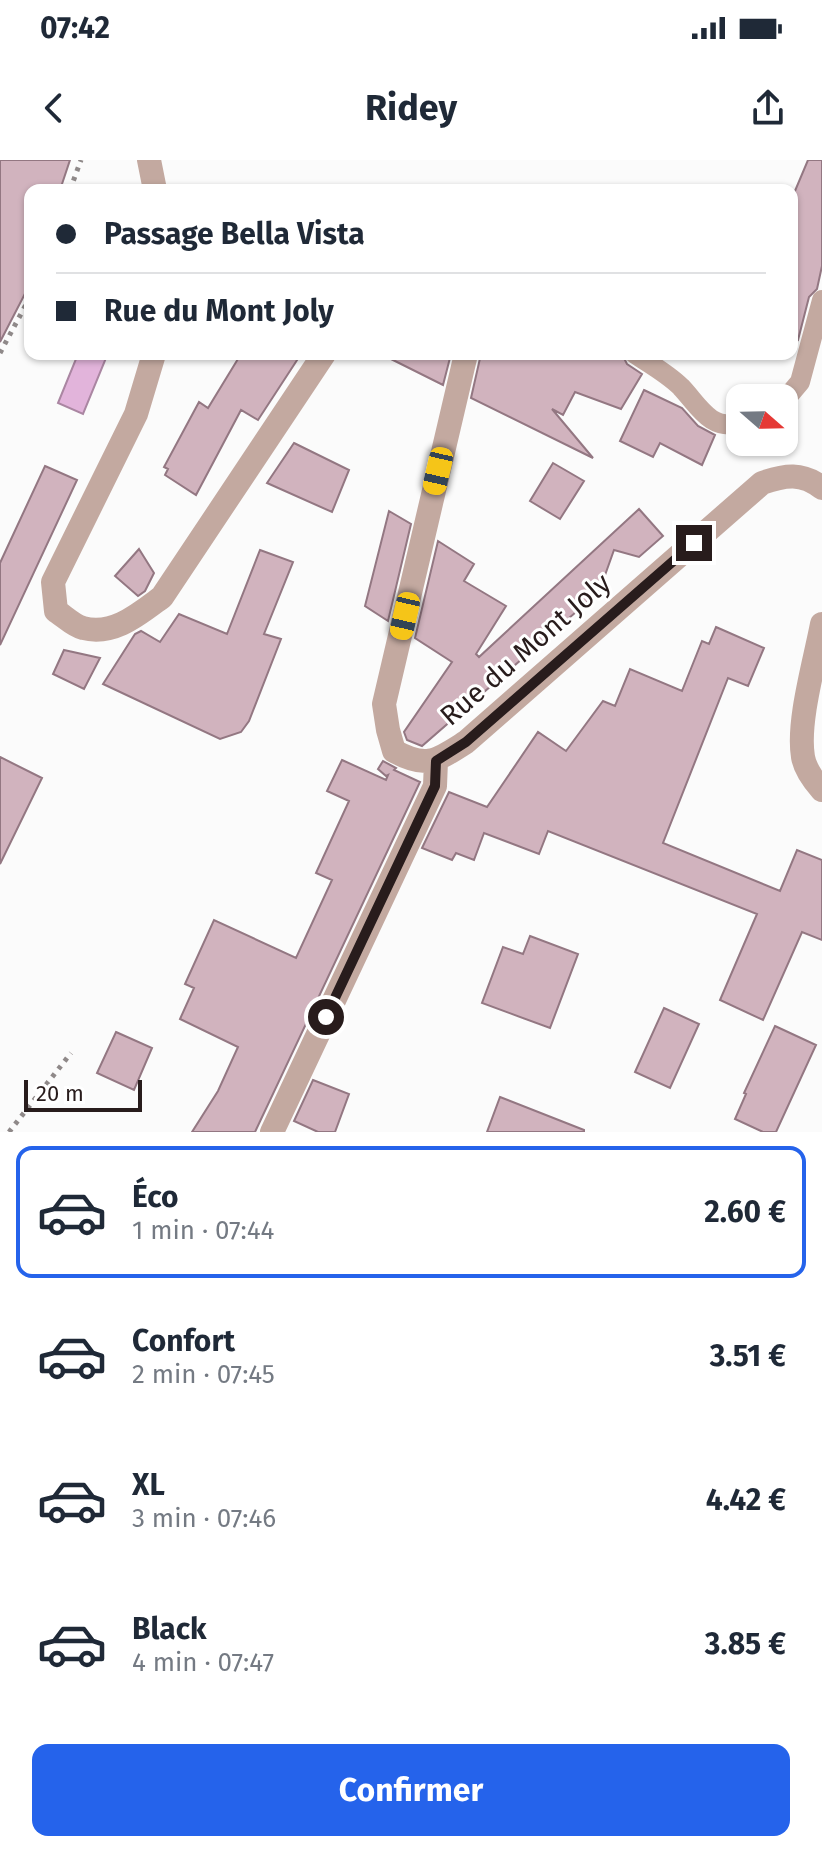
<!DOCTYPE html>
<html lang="fr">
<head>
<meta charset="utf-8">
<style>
  body { margin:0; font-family:"Fira Sans",sans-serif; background:#f2f2f3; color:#1f2937; height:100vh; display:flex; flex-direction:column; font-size:30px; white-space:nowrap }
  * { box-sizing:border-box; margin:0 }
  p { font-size:26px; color:#747a83 }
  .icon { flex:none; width:44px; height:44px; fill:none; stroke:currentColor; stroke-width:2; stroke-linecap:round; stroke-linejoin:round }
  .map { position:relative; height:972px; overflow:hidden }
  .side { display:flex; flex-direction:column; background:#fff; flex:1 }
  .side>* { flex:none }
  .hud { position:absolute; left:24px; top:24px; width:774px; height:176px; border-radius:16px; box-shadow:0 2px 6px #0004; display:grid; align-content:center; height:176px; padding:0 32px; background:#fff }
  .needle { width:52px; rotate:110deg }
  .buttons { position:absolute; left:726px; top:224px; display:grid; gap:16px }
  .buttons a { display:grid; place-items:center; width:72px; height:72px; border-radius:16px; background:#fff; box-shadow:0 2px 6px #0004; font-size:40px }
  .scale { position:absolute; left:24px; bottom:20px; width:118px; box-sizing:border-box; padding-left:8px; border:4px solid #281c1c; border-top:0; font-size:22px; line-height:28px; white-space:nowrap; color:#281c1c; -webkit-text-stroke:6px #fff; paint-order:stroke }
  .end { position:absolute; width:36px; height:36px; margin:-18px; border:10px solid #281c1c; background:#fff; box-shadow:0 0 0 4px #fff }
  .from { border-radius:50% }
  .car { position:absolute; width:24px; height:48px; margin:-24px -12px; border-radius:10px; box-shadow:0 0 6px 2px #0007; background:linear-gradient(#f5c518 24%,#345 0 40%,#f5c518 0 76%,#345 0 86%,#f5c518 0) }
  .hud b { display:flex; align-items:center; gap:28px; height:76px; font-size:30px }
  .hud b+b { border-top:2px solid #e0e1e3 }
  .hud i { width:20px; height:20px; background:#1f2937 }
  ul { padding:14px 0 0; list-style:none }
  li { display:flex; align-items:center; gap:24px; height:132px; margin:0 16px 12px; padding:0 16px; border:4px solid transparent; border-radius:16px }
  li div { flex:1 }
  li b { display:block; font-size:30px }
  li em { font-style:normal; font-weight:700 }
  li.current { border-color:#2563eb }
  li>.icon { width:72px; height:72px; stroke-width:1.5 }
  .button { display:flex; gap:16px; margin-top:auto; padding:16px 32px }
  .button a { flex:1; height:92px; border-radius:16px; background:#2563eb; color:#fff; font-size:32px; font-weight:700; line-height:92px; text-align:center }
  .status { display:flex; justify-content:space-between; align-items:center; height:56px; padding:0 40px; background:#fff; direction:ltr }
  .status svg { height:22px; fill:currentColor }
  header { display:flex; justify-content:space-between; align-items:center; height:104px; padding:0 32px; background:#fff; font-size:36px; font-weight:700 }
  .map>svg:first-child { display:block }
  .water { fill:#e2b4db; stroke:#aa86a2; stroke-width:2 }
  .building { fill:#d1b3be; stroke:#937782; stroke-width:2 }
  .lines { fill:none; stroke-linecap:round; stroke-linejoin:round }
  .path { stroke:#8f8989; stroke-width:5; stroke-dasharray:4 6; stroke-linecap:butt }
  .lane { stroke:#c3a9a0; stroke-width:20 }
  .street { stroke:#c3a9a0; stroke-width:24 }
  .route { stroke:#281c1c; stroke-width:10 }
  .labels { text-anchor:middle; stroke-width:6; stroke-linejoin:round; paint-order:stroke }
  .street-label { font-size:28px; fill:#281c1c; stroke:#fff }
</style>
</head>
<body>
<div class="status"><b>07:42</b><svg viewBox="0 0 49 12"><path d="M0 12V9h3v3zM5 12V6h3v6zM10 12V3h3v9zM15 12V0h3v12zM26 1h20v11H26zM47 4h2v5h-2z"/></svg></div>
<header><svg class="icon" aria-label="back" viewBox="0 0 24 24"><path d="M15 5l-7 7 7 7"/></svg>Ridey<svg class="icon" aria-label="share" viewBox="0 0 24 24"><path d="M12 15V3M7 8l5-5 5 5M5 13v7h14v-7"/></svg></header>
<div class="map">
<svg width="822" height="972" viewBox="0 0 822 972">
  <rect width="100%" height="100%" fill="#fbfbfb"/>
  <path class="water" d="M78 194H97L106 198 83 254 58 243Z"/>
  <path class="building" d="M0 0H70L60 30H30V124L0 182Z
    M808 0H822V106L817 129 809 137 798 180 792 179V38Z
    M241 194H301L258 260 241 250 196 335 165 315 168 309 164 307 199 242 208 248Z
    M381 194H451L443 225Z
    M481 194H622L627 204 642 214 621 249 575 232 563 255 552 249 593 298 471 238Z
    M644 230 682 248 698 266 715 275 702 305 660 283 653 297 620 281Z
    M294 283 349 310 332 352 267 323Z
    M553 303 584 321 560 359 530 341Z
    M45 306 77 320 0 485V403Z
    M639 349 663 376 639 397 614 390 599 432 422 586 407 580 404 572 452 502 415 478 438 381 474 404 464 421 506 446 476 494 479 497Z
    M389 351 411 364 388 461 365 446Z
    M139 389 154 413 145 431 138 436 115 416Z
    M260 390 293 402 264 474 281 479 249 561 241 572 220 579 103 524 135 474 141 471 160 482 179 454 227 474Z
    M716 467 764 488 748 526 728 518 663 683 780 731 797 690 822 700V780L802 772 763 860 720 840 757 754 548 671 539 694 484 673 474 700 456 693 452 700 422 688 449 632 487 647 538 572 566 591 603 541 615 546 630 509 682 531 702 481 709 484Z
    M64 490 100 498 84 529 53 514Z
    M0 597 42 618 0 704Z
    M342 600 386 620 388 615 386 616 378 609 383 601 396 608 394 610 420 622 255 972H192L218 931 238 887 180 859 194 828 185 824 214 760 296 798 332 720 316 713 349 641 327 631Z
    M530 776 578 794 550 868 482 843 503 787 523 794Z
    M664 848 699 864 670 928 635 912Z
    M775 866 816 885 776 972H763L735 959 746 934 744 933Z
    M116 872 152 888 134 930 97 913Z
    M313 920 349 934 335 972H318L294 961Z
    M500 937 584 970V972H487Z"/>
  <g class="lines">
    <path class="path" d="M70 30 81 0
      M0 193 30 137
      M9 972 71 893"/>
    <path class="lane" d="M635 194C650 204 668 214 681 227 699 246 710 271 740 263
      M784 241 800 222 822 140"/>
    <path class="street" d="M149 0 155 30
      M154 194 136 254 53 422 56 451C64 456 74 466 83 468 114 476 139 454 162 437L324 194
      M466 194 384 544 388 570 394 591C427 609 436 601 466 582L762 323C785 315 802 312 822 328
      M822 464C815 501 797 562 803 597 805 609 814 621 822 630
      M272 972 435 626 436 601"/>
  </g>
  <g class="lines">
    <path class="route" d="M326 857 435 626 436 601 466 582 694 383"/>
  </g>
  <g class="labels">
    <g class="street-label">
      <text transform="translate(525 489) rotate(-41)" y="10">Rue du Mont Joly</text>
    </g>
  </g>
</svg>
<div class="buttons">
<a><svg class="needle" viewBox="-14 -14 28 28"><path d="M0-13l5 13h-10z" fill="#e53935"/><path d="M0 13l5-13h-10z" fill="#747a83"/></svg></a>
</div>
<div class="scale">20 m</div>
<i class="end from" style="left:326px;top:857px"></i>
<i class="end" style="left:694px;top:383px"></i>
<i class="car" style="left:438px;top:311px;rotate:193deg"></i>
<i class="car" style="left:405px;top:456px;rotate:193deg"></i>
<div class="hud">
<b><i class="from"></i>Passage Bella Vista</b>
<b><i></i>Rue du Mont Joly</b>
</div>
</div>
<section class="side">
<ul>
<li class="current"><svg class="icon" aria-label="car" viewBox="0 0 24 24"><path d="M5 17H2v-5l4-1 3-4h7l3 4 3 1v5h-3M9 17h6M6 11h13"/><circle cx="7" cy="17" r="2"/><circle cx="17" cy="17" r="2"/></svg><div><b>Éco</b><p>1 min · 07:44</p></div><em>2.60 €</em></li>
<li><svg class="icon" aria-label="car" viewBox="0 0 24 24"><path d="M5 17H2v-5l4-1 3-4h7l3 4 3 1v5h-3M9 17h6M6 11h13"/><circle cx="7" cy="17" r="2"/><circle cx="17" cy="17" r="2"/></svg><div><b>Confort</b><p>2 min · 07:45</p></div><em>3.51 €</em></li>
<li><svg class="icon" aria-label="car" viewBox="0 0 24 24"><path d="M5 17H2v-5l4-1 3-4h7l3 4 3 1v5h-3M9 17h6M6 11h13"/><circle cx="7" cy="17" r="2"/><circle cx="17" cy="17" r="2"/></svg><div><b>XL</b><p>3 min · 07:46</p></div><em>4.42 €</em></li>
<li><svg class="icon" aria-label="car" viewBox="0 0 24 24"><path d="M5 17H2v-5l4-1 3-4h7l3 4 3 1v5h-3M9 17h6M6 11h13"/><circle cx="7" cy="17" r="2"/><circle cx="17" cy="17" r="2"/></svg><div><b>Black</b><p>4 min · 07:47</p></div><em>3.85 €</em></li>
</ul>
<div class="button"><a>Confirmer</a></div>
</section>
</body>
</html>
